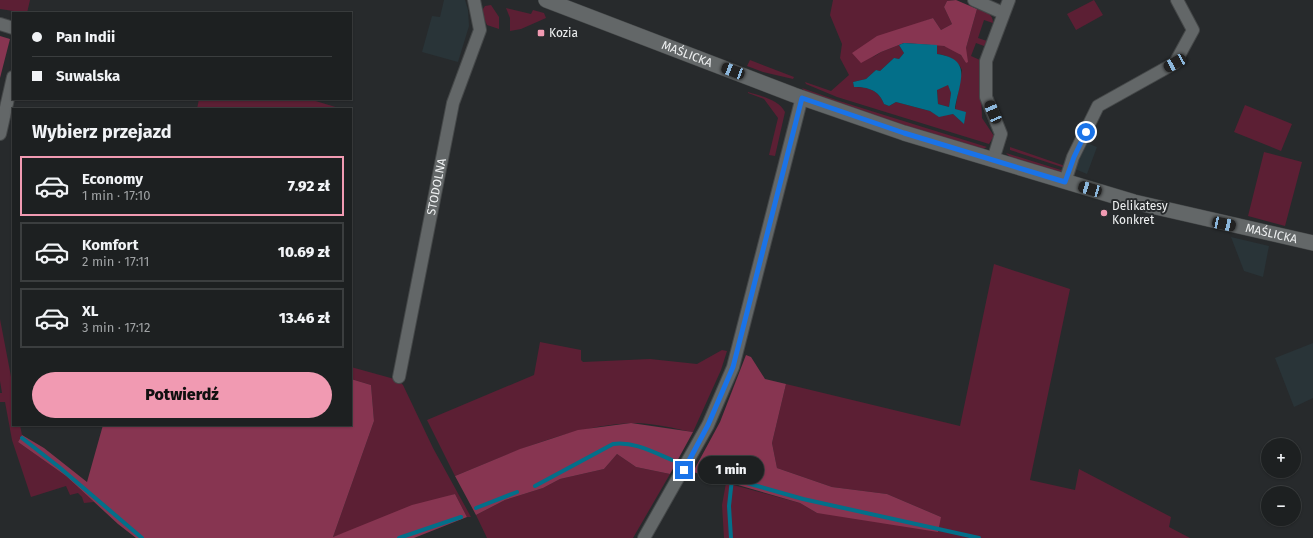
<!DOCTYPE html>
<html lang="pl">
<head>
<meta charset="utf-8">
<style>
  body { margin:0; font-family:"Fira Sans",sans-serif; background:#25282a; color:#f1f3f6; height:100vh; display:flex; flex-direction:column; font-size:15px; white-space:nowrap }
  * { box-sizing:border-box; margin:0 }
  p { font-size:13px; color:#a0a3a5 }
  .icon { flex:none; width:22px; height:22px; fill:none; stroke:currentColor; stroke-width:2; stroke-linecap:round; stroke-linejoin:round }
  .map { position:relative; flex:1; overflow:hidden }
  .sheet { position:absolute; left:12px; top:108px; width:340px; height:318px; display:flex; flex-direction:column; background:#1d2021; border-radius:0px; box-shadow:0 1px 3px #0004,0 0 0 1px #3b3e3f }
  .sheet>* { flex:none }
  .hud { position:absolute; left:12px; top:12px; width:340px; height:88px; border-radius:0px; box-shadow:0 1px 3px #0004,0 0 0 1px #3b3e3f; display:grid; align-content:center; height:88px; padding:0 20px; background:#1d2021 }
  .fabs { position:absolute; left:1261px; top:438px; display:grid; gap:8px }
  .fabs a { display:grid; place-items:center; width:40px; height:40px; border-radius:50%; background:#1d2021; box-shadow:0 1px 3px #0004,0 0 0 1px #3b3e3f; font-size:20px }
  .end { position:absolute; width:18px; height:18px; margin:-9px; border:5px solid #1a73e8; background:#fff; box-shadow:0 0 0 2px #fff }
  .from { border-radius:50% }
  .bubble { position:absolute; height:28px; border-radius:14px; background:#1d2021; box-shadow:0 1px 3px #0004,0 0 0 1px #3b3e3f; font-size:13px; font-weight:800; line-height:28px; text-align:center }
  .car { position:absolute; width:12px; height:24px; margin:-12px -6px; border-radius:5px; box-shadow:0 0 3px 1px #0007; background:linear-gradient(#222 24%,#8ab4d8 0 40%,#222 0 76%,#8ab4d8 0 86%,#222 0) }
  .hud b { display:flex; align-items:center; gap:14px; height:38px; font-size:15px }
  .hud b+b { border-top:1px solid #3b3e3f }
  .hud i { width:10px; height:10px; background:#f1f3f6 }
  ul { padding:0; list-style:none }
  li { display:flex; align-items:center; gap:12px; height:60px; margin:0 8px 6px; padding:0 12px; border:2px solid #3b3e3f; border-radius:0px }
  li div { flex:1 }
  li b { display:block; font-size:15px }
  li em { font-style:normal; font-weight:800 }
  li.on { border-color:#f19ab2 }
  li>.icon { width:36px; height:36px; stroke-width:1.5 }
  h2 { padding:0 20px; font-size:18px; line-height:48px }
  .cta { display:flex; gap:8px; margin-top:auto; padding:8px 20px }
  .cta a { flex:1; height:46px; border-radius:24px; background:#f19ab2; color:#111; font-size:16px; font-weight:800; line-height:46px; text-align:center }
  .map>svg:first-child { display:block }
  .built { fill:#293438 }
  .green { fill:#5c1f34 }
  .forest { fill:#873551 }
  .water { fill:#036f89; fill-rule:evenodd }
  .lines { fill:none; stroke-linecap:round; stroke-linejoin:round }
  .stream { stroke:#036f89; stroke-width:4 }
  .minor-casing { stroke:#454849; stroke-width:14 }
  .tertiary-casing { stroke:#454849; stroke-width:16 }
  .minor { stroke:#636768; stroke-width:12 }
  .tertiary { stroke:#636768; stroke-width:15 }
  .route { stroke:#1a73e8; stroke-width:5 }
  .poi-dot { fill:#f19ab2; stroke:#272a2c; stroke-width:1.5 }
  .labels { text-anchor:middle; stroke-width:4; stroke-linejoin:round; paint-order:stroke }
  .poi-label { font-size:12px; fill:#eef0f1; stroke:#272a2c; text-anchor:start }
  .street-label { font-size:12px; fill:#eef0f1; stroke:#272a2c }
</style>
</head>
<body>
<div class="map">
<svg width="1313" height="538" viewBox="0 0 1313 538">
  <rect width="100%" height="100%" fill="#272a2c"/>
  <path class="built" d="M444 0H465L468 10 469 26 458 62 422 52 432 16 440 17Z
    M1087 143 1097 147 1087 174 1075 169Z
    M1231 237 1269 246 1263 277 1244 271Z
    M1313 343V398L1294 407 1275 358Z"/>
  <path class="green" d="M0 0H30L27 13 0 9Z
    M833 0H954L947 1 944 7 952 24 941 30 933 18 914 25 872 58 881 52 899 45 904 53 899 59 894 58 880 71 876 70 866 79 853 82 854 87C868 87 879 90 884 104L889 106 896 102 930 111 939 116 953 114 964 124 955 110 962 70C958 60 947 55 937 54V45C948 46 961 51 966 63V48L977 9C985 12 993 13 993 23L984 20 978 38 987 41 984 46 976 43 971 56 980 60 982 118 994 136 989 144 837 97 806 84 805 82 831 91 849 75 840 58 842 44 830 15Z
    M1094 0 1103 15 1076 30 1067 14Z
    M491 5 499 17V29L487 25 481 12 485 6Z
    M506 8 531 14 533 10 544 13 546 18 521 29 510 31V18Z
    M750 60 794 77 793 79 763 72 747 66Z
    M948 84 951 93 949 107 938 104 937 89Z
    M802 88 836 100 987 147 983 149 906 126 806 93Z
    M748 92C761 96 779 100 785 112L775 156 769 155 778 118 764 99 748 93Z
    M199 99H309L342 109H197Z
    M1245 105 1292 124 1281 151 1234 132Z
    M1010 147 1065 166V168L1010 150Z
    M1264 152 1302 162 1285 226 1248 216Z
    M1006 153 1064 171 1059 174 1011 158Z
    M994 264 1070 289 1030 480 1075 490 1079 469 1171 517 1169 527 1190 538H724L722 505 726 483 800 503 817 513 941 517 887 494 832 487 777 468 772 443 786 384 960 426Z
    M0 319 13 387V425H20L22 435 18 442 66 476 94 502 84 503 82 497 78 493 70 495 66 486 31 497 12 440 5 402H0V393H2L0 381Z
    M540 342 581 350V360L583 362 650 359 697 364 722 350 727 351 721 370 693 432C673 428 650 422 630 423 567 427 511 453 455 476L427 420 534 375Z
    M351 367 398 380 403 385 433 448 471 517H467L455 494 333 537 374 421 371 385 351 379Z
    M617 454 636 467 670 474 633 538H487L476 515 505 500 543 488 560 479 604 469Z"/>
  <path class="forest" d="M956 0 977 9 966 48 968 62 966 63 961 55 944 46 904 43 881 52 861 63 852 53 877 36 933 18 941 30 952 24 944 7 947 1Z
    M0 36 10 39 0 78Z
    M746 355 751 357 765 379 786 384 772 443 777 468 832 487 887 494 941 517 938 532 817 513 800 503 693 472 720 422Z
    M351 379 371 385 374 421 333 537 412 505 455 494 467 517 414 538H136L118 524 66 476 18 442 22 435 44 448 87 482 103 425H351Z
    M631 423 693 432 670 474 636 467 617 454 604 469 560 479 543 488 505 500 476 515 455 476 520 449 578 430Z"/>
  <path class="water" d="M904 43 937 45V54C974 59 959 83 955 109L966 112 964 124 953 114 939 117 930 111 896 102 889 106 884 104C879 90 868 87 854 87L853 82 866 79 876 70 880 71 894 58 899 59 904 53 899 45ZM948 85 951 93 949 107 938 104 937 90Z"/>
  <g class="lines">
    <path class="stream" d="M22 438 59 467 142 538
      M701 470 803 499 979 538
      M535 486 613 444C633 441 653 452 672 460
      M476 508 517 492
      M399 538 461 517
      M731 538 729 506 732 479"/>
    <g class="minor-casing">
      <g id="minor">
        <path d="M974 0 1003 13"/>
        <path d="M0 24 13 28"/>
        <path d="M0 134 13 77"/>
        <path d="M993 160 1001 134 986 97V61L1009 0"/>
        <path d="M1065 182 1073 157 1098 106 1175 63 1193 30 1177 0"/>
        <path id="s1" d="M399 377 453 103 480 30 474 0"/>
        <path d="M644 538 708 425 733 367 802 97"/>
      </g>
    </g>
    <g class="tertiary-casing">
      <g id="tertiary">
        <path id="s2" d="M546 0 794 95 904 133 1134 202 1313 243"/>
      </g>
    </g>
    <use href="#minor" class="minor"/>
    <use href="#tertiary" class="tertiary"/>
  </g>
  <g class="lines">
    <path class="route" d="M684 470 708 425 733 367 802 98 904 133 1065 182 1074 157 1086 132"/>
  </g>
  <g class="poi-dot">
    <rect x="537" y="29" width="8" height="8" rx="2"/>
    <circle cx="1104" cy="213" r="4"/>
  </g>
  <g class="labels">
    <g class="poi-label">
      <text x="549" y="37">Kozia</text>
      <text x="1112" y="210">Delikatesy<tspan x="1112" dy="14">Konkret</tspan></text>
    </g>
    <g class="street-label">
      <text dy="4" stroke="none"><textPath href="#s2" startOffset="151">MAŚLICKA</textPath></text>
      <text dy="4" stroke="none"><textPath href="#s1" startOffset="194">STODOLNA</textPath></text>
      <text dy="4" stroke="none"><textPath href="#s2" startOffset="763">MAŚLICKA</textPath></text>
    </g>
  </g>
</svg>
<div class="fabs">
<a>+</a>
<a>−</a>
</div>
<i class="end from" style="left:1086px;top:132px"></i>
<i class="end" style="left:684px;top:470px"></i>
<div class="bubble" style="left:698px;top:456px;width:66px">1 min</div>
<i class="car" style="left:1175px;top:63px;rotate:241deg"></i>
<i class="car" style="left:733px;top:71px;rotate:291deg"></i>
<i class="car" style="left:993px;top:112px;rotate:337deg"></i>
<i class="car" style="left:1090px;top:189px;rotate:286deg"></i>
<i class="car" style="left:1224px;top:224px;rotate:102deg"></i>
<div class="hud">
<b><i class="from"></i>Pan Indii</b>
<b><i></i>Suwalska</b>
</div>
<section class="sheet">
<h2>Wybierz przejazd</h2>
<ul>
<li class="on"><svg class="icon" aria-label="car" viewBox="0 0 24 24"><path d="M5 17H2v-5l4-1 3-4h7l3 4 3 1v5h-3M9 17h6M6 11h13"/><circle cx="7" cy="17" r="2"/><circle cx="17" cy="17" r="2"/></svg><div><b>Economy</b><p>1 min · 17:10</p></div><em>7.92 zł</em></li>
<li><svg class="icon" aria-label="car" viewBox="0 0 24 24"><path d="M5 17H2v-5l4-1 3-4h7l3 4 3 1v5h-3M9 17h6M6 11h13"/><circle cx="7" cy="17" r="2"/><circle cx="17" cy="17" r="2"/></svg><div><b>Komfort</b><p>2 min · 17:11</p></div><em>10.69 zł</em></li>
<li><svg class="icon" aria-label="car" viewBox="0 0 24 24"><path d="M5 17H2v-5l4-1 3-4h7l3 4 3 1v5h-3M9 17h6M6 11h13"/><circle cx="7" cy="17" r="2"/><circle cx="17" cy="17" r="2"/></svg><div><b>XL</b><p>3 min · 17:12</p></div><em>13.46 zł</em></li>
</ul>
<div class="cta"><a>Potwierdź</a></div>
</section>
</div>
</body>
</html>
